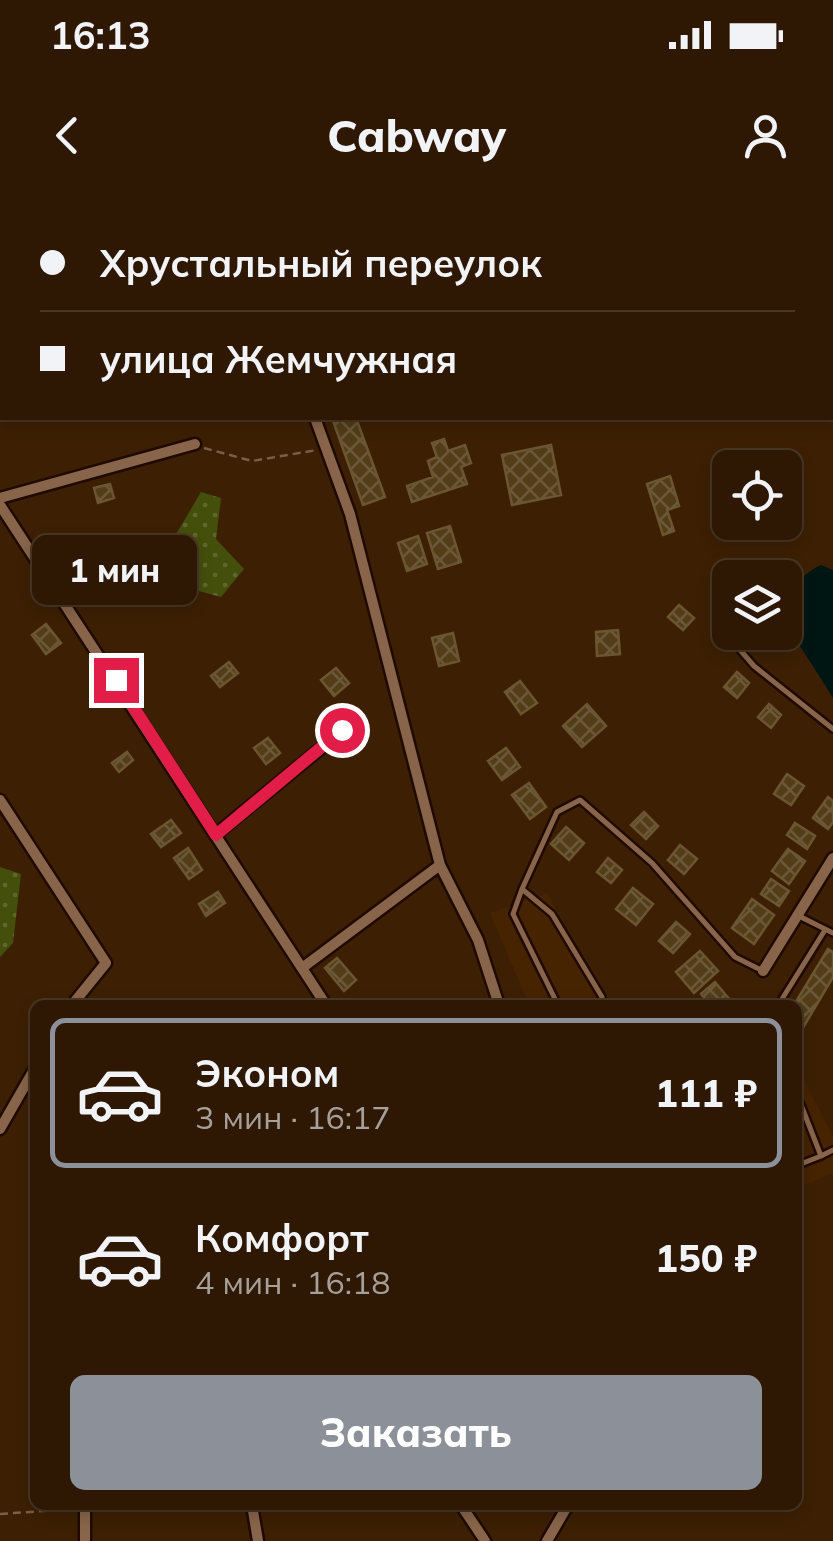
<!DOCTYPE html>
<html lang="ru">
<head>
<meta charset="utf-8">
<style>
  body { margin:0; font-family:Mulish,sans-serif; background:#36210d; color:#f1f3f6; height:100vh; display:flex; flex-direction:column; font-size:38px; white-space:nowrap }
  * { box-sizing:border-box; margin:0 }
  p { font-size:32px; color:#a7a09a }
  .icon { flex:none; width:55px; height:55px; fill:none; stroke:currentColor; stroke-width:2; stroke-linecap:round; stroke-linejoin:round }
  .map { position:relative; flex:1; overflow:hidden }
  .sheet { position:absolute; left:30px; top:800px; width:772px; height:510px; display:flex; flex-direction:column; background:#2e1803; border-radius:15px; box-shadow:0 5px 15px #0003,0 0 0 2px #493725 }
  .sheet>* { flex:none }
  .hud { position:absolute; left:0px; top:0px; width:835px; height:220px; box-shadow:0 5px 15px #0003,0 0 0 2px #493725; display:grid; align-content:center; height:220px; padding:0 40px; background:#2e1803 }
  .tools { position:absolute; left:712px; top:250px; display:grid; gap:20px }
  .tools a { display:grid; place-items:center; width:90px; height:90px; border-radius:15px; background:#2e1803; box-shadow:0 5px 15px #0003,0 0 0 2px #493725; font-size:50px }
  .end { position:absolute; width:45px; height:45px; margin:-22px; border:12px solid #e11d48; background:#fff; box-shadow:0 0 0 5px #fff }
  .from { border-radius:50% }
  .bubble { position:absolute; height:70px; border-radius:15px; background:#2e1803; box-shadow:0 5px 15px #0003,0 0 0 2px #493725; font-size:32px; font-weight:800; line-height:70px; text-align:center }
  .hud b { display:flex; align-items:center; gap:35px; height:95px; font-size:38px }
  .hud b+b { border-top:2px solid #493725 }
  .hud i { width:25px; height:25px; background:#f1f3f6 }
  ul { padding:18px 0 0; list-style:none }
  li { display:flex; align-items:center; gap:30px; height:150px; margin:0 20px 15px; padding:0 20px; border:5px solid transparent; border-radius:15px }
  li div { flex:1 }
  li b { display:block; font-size:38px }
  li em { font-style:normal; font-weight:800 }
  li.active { border-color:#8c9099 }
  li>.icon { width:90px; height:90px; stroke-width:1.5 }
  .primary-button { display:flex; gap:20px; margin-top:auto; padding:20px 40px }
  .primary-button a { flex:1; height:115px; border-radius:15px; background:#8c9099; color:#fff; font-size:40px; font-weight:800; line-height:115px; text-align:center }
  .status { display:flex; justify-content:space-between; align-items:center; height:70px; padding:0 50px; background:#2e1803; direction:ltr }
  .status svg { height:28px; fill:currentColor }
  header { display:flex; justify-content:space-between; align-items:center; height:130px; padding:0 40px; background:#2e1803; font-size:45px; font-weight:800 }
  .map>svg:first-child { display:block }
  .built { fill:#462301 }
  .grass { fill:url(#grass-dots) }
  .water { fill:#001612 }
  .building { fill:url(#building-cross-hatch); stroke:#6c5632; stroke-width:2.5 }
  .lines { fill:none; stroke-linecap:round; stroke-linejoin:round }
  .service-casing { stroke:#200a00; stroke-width:10 }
  .minor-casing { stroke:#200a00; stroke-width:15 }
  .tertiary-casing { stroke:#200a00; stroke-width:18 }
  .path { stroke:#785f48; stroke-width:2.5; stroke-dasharray:8 5; stroke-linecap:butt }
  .service { stroke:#88654a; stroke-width:5 }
  .minor { stroke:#88654a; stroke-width:10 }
  .tertiary { stroke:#88654a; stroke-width:12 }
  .route { stroke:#e11d48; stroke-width:12 }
</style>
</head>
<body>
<div class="status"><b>16:13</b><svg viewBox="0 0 49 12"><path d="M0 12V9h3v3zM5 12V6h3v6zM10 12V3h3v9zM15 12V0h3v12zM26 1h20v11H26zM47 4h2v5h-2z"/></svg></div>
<header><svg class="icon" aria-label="back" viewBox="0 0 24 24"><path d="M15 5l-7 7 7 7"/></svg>Cabway<svg class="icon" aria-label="person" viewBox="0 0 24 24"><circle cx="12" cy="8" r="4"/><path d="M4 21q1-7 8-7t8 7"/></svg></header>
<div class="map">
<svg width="833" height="1341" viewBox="0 0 833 1341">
  <defs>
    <pattern id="grass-dots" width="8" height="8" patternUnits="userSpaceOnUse" patternTransform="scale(2.5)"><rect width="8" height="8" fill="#444f0b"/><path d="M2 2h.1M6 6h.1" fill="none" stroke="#5f672d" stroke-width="1.8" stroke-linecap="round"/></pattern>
    <pattern id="building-cross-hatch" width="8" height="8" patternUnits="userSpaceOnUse" patternTransform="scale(2.5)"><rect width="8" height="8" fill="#523d18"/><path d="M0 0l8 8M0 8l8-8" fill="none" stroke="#6b5838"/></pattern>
  </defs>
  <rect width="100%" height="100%" fill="#3d2004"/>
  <path class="built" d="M547 693 609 805H529L490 713Z
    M798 868 833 937V973L798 988Z"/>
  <path class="grass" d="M201 292 221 298 216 339 244 369 221 397 180 386 168 348Z
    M0 667 21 674 13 743 0 757Z"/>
  <path class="water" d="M821 365 833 370V498C826 485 788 429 786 423 780 397 801 374 821 365Z"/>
  <path class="building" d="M332 218H356L385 297 363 305Z
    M444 239 448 251 465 245 471 263 461 267 467 284 412 302 407 286 433 277 428 261 437 257 432 243Z
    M551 245 561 295 512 305 502 255Z
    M670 276 679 306 667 310 674 331 663 335 647 284Z
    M110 284 114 298 98 303 94 288Z
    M450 326 461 362 438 369 427 333Z
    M418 336 427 364 407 371 398 343Z
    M679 405 694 418 683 430 668 417Z
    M46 424 61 443 46 454 32 435Z
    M618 430 620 454 597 456 596 432Z
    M453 433 459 461 439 466 432 438Z
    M229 462 238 473 220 487 211 476Z
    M336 468 349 483 334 496 321 480Z
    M737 472 749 483 737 498 724 487Z
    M520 481 537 503 521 514 505 492Z
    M587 504 606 526 582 547 563 526Z
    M769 504 781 515 771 528 758 517Z
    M268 538 280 553 266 564 254 548Z
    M506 548 520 567 502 580 488 561Z
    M127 552 133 560 119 572 112 563Z
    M787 574 804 586 791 605 774 594Z
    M529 583 546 607 530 619 512 595Z
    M828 597 833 601V622L828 629 813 618Z
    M644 612 658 626 646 639 631 625Z
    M171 620 181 633 161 647 151 634Z
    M795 623 815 636 807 649 787 635Z
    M566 627 584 643 569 660 551 644Z
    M680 645 697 659 684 674 668 660Z
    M188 648 202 670 189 679 174 658Z
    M788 649 805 661 789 684 772 671Z
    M608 658 622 670 611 683 597 672Z
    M771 679 789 691 779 706 761 694Z
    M633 688 653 704 636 725 616 709Z
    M218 692 225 703 206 716 199 704Z
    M752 699 774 715 754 744 732 728Z
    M676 722 690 734 673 753 659 741Z
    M828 749 833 752V777L804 826 798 822 794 805Z
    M700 751 718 771 694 793 676 772Z
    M337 758 356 780 344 791 325 768Z
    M715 782 730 800 724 805H710L701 794Z"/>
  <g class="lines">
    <g class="service-casing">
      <path id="service" d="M352 0 353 2
        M628 0V2
        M721 428 754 466 833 529
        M522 689 513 714 558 805
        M799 716 833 733
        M782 799 825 730
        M602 805V797L552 714 522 689 557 612 580 600 652 663 735 757 761 770
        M798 897 821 956 833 950
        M798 965 821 956"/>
    </g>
    <g class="minor-casing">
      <path id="minor" d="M315 218 350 314 440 665 478 740 499 805
        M0 298 195 244
        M0 305 326 805
        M0 600 106 763 72 805
        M215 635 342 531
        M302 768 440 665
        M763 771 833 658
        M0 929 35 868
        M85 1305V1341
        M252 1305 258 1341
        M461 1305 485 1341
        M547 1341 568 1305"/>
    </g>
    <g class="tertiary-casing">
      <path id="tertiary" d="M658 2 672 0
        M0 132 2 131"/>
    </g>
    <path class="path" d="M204 248 252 261 317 250
      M0 1314 73 1309"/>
    <use href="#service" class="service"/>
    <use href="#minor" class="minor"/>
    <use href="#tertiary" class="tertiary"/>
  </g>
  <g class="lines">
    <path class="route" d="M116 480 216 635 342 530"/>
  </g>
</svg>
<div class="tools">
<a><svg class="icon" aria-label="locate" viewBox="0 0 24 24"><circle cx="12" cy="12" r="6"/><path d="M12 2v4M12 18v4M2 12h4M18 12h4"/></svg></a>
<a><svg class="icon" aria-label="layers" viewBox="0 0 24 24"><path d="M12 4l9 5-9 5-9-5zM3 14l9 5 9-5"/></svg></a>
</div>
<i class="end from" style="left:342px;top:530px"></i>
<i class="end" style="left:116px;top:480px"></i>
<div class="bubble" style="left:32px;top:335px;width:165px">1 мин</div>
<div class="hud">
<b><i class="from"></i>Хрустальный переулок</b>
<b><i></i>улица Жемчужная</b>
</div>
<section class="sheet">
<ul>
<li class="active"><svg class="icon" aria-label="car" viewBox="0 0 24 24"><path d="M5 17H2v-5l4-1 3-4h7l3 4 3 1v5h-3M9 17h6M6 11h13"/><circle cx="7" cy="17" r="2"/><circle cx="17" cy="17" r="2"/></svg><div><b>Эконом</b><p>3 мин · 16:17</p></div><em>111 ₽</em></li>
<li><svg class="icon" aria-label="car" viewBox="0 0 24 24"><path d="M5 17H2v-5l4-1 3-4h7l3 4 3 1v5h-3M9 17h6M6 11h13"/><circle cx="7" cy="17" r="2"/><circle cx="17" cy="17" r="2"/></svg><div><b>Комфорт</b><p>4 мин · 16:18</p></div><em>150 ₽</em></li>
</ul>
<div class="primary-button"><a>Заказать</a></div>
</section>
</div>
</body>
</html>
